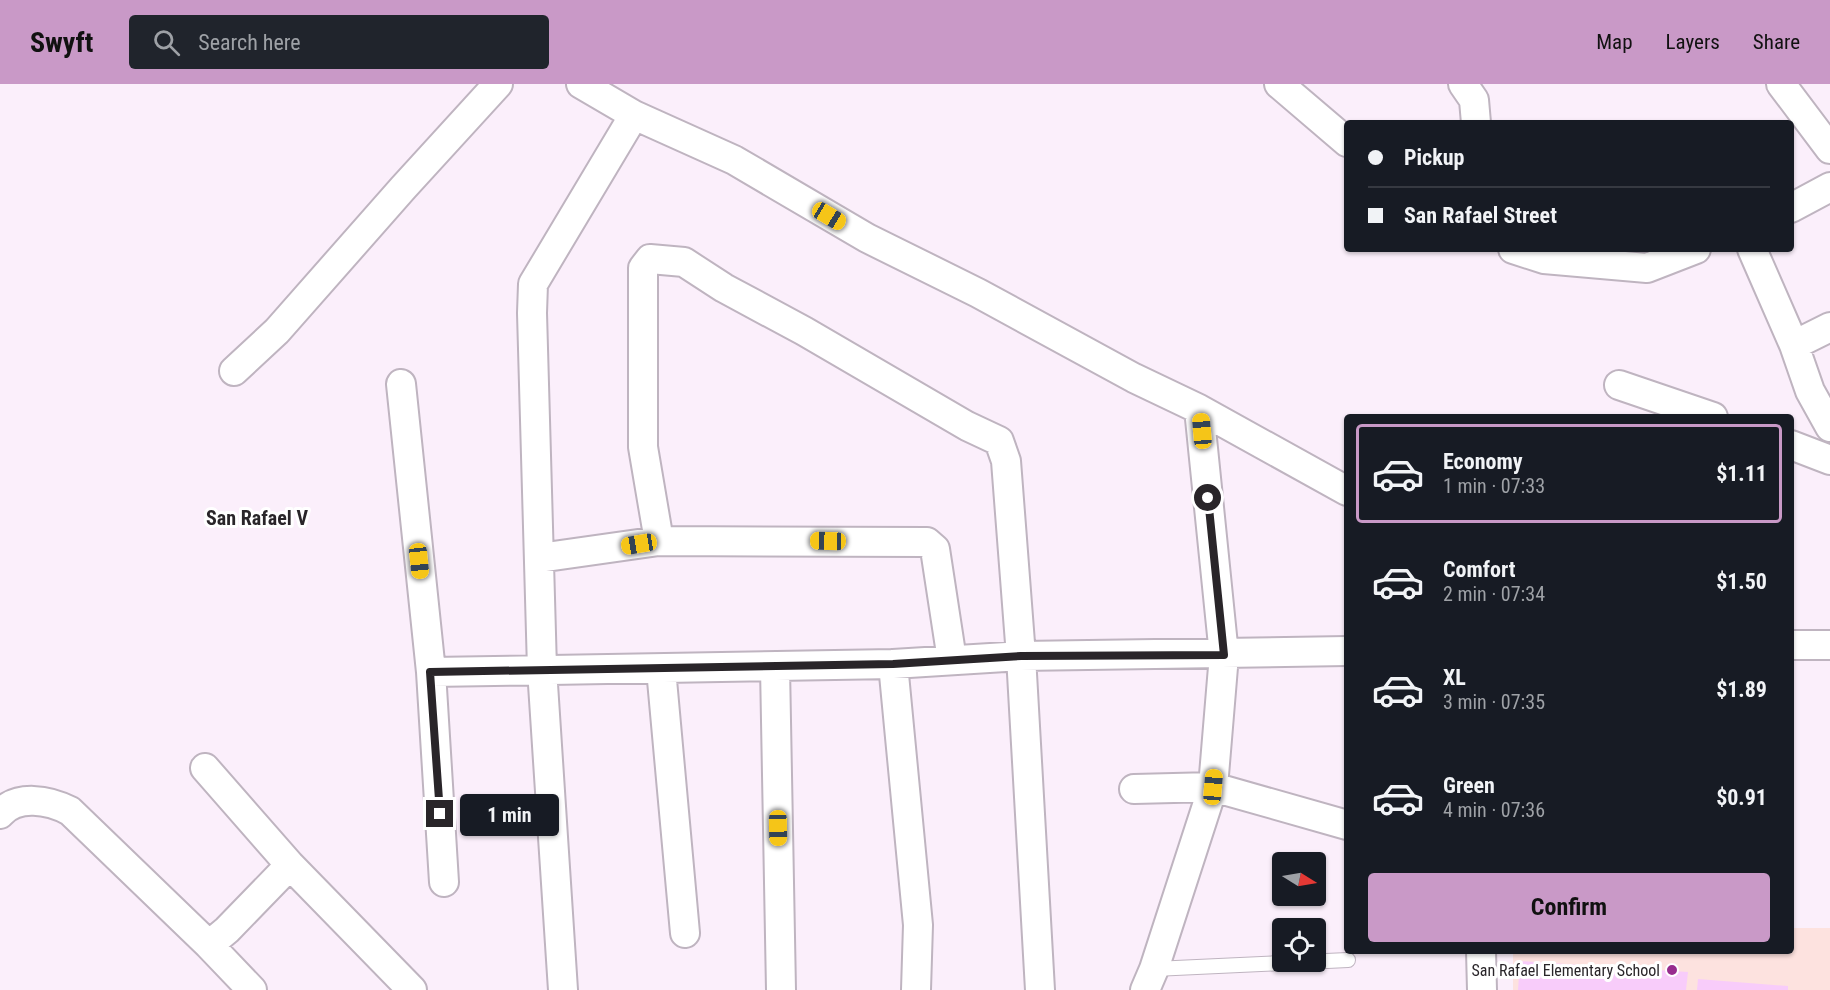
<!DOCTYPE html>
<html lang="en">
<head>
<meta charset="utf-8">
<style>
  body { margin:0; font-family:"Roboto Condensed",sans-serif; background:#20242c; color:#f1f3f6; height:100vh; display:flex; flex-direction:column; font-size:22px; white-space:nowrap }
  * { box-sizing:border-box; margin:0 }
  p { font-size:20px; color:#9ea1a6 }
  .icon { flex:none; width:33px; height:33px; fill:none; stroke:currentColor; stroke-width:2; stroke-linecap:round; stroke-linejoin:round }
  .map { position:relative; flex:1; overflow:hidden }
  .details { position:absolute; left:1344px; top:330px; width:450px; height:540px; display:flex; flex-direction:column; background:#171b24; border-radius:6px; box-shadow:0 2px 4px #0004 }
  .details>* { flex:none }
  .guide { position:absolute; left:1344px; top:36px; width:450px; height:132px; border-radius:6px; box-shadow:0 2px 4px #0004; display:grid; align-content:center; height:132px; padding:0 24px; background:#171b24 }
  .needle { width:39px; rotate:101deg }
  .tools { position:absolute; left:1272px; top:768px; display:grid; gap:12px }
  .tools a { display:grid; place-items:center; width:54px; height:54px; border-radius:6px; background:#171b24; box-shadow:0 2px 4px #0004; font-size:30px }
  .end { position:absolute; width:27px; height:27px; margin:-14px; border:8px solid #292529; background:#fff; box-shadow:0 0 0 3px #fff }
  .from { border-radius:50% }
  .bubble { position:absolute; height:42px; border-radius:6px; background:#171b24; box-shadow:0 2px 4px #0004; font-size:20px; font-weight:700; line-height:42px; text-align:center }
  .car { position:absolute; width:18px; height:36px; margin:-18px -9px; border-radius:8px; box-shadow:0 0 4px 2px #0007; background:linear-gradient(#f5c518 24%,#345 0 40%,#f5c518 0 76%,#345 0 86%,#f5c518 0) }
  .guide b { display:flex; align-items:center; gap:21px; height:57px; font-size:22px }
  .guide b+b { border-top:2px solid #363941 }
  .guide i { width:15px; height:15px; background:#f1f3f6 }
  ul { padding:10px 0 0; list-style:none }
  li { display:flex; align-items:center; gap:18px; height:99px; margin:0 12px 9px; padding:0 12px; border:3px solid transparent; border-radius:6px }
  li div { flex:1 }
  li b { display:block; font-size:22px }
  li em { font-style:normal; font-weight:700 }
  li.current { border-color:#c999c7 }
  li>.icon { width:54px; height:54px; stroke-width:1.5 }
  .primary-button { display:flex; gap:12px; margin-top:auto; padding:12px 24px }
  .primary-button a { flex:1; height:69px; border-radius:6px; background:#c999c7; color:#111; font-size:24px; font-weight:700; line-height:69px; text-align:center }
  header { display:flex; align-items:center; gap:36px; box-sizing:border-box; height:84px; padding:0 30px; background:#c999c7; color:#111 }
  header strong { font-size:28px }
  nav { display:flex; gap:33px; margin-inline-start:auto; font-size:21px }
  .search { width:420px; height:54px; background:#20242c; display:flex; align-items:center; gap:15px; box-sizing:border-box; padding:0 21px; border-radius:6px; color:#9ea1a6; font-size:22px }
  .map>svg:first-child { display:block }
  .education { fill:#fde2df }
  .building { fill:#f8ccfa }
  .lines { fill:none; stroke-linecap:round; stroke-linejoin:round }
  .lane-casing { stroke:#bfb4c0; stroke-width:16 }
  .street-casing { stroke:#bfb4c0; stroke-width:32 }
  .lane { stroke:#fff; stroke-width:14 }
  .street { stroke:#fff; stroke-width:28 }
  .route { stroke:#292529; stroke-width:8 }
  .poi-dot { fill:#982c8e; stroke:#fff; stroke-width:2 }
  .labels { text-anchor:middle; stroke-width:6; stroke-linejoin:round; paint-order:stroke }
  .poi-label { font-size:16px; fill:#292529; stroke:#fff; text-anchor:end }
  .quarter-label { font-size:20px; font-weight:bold; fill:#292529; stroke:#fff }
</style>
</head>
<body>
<header>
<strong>Swyft</strong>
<div class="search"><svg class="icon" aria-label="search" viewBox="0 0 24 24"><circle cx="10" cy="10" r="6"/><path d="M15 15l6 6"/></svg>Search here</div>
<nav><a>Map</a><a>Layers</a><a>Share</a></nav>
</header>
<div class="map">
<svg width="1830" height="906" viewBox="0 0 1830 906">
  <rect width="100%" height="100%" fill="#fbeffb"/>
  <path class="education" d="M1791 844H1830V906H1513V867H1791Z"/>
  <path class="building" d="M1520 877 1688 888 1686 906H1518Z
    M1698 895 1788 902V906H1697Z"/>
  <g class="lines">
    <g class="lane-casing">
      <path id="lane" d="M1154 885 1348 876"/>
    </g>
    <g class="street-casing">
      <path id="street" d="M581 0 634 31 734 76 867 154 978 209 1134 294 1199 325 1224 571 1213 703 1154 885 1145 906
        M1279 0 1347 58
        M1463 0 1474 16 1476 39
        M1781 0 1830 65
        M1791 124 1830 103
        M1513 165 1544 175 1647 184 1696 165
        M1752 165 1794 261 1830 243
        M1794 261 1810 307 1830 343
        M234 287 277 247 403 104 498 0
        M401 300 431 588
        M1619 301 1713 333
        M1199 325 1347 407
        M1791 361 1830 376
        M659 457 643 363V184L650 175 684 178 724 204 804 247 967 342 999 357 1006 377 1021 572 1040 906
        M539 474 659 457 927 458 935 465 952 576
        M1791 561H1830
        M893 580 918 841 916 906
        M775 583 781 906
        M661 585 685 849
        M205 684 290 781 412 906
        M1134 705 1213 703 1347 741
        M0 730C17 710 49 716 70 727L209 861
        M444 798 431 588 893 580 1021 572 1347 567
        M1481 867 1482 906
        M252 906 209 861 227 846 290 781
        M563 906 542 585 532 229 533 200 634 31"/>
    </g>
    <use href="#lane" class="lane"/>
    <use href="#street" class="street"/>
  </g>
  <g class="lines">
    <path class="route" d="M440 730 430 588 893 580 1021 572 1224 571 1208 414"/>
  </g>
  <circle class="poi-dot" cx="1672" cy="886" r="6"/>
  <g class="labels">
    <g class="poi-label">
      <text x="1660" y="892">San Rafael Elementary School</text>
    </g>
    <g class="quarter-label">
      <text x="257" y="441">San Rafael V</text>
    </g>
  </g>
</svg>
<div class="tools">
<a><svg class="needle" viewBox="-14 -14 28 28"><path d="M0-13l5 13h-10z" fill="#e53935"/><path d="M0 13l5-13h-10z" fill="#9ea1a6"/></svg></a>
<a><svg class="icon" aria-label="locate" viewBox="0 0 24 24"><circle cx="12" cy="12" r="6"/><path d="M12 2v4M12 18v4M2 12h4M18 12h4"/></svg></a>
</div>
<i class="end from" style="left:1208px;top:414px"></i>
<i class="end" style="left:440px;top:730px"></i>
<div class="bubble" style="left:460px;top:710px;width:99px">1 min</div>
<i class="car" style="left:829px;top:132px;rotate:121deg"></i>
<i class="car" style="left:1202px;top:347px;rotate:355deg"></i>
<i class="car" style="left:828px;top:457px;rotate:271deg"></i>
<i class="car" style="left:639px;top:460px;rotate:261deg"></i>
<i class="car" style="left:419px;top:477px;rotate:174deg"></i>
<i class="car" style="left:1213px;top:703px;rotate:5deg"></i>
<i class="car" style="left:778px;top:744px;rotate:179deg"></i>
<div class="guide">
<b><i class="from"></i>Pickup</b>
<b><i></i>San Rafael Street</b>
</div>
<section class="details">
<ul>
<li class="current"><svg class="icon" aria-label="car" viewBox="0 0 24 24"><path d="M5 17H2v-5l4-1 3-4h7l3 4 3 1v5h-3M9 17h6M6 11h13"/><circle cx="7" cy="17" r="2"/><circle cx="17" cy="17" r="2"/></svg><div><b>Economy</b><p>1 min · 07:33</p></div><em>$1.11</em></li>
<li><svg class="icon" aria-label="car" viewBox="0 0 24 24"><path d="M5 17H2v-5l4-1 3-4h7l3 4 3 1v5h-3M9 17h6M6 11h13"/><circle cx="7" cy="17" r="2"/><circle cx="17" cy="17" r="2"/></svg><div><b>Comfort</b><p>2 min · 07:34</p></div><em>$1.50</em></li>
<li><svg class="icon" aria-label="car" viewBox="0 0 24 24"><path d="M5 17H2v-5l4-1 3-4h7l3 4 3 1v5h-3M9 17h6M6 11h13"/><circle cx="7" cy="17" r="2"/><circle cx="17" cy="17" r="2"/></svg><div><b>XL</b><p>3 min · 07:35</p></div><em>$1.89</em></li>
<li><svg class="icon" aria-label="car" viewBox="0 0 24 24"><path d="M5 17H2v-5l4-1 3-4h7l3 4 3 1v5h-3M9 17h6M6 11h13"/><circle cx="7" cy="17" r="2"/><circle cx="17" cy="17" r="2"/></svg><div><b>Green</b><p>4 min · 07:36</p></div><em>$0.91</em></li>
</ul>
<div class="primary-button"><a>Confirm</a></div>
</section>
</div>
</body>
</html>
